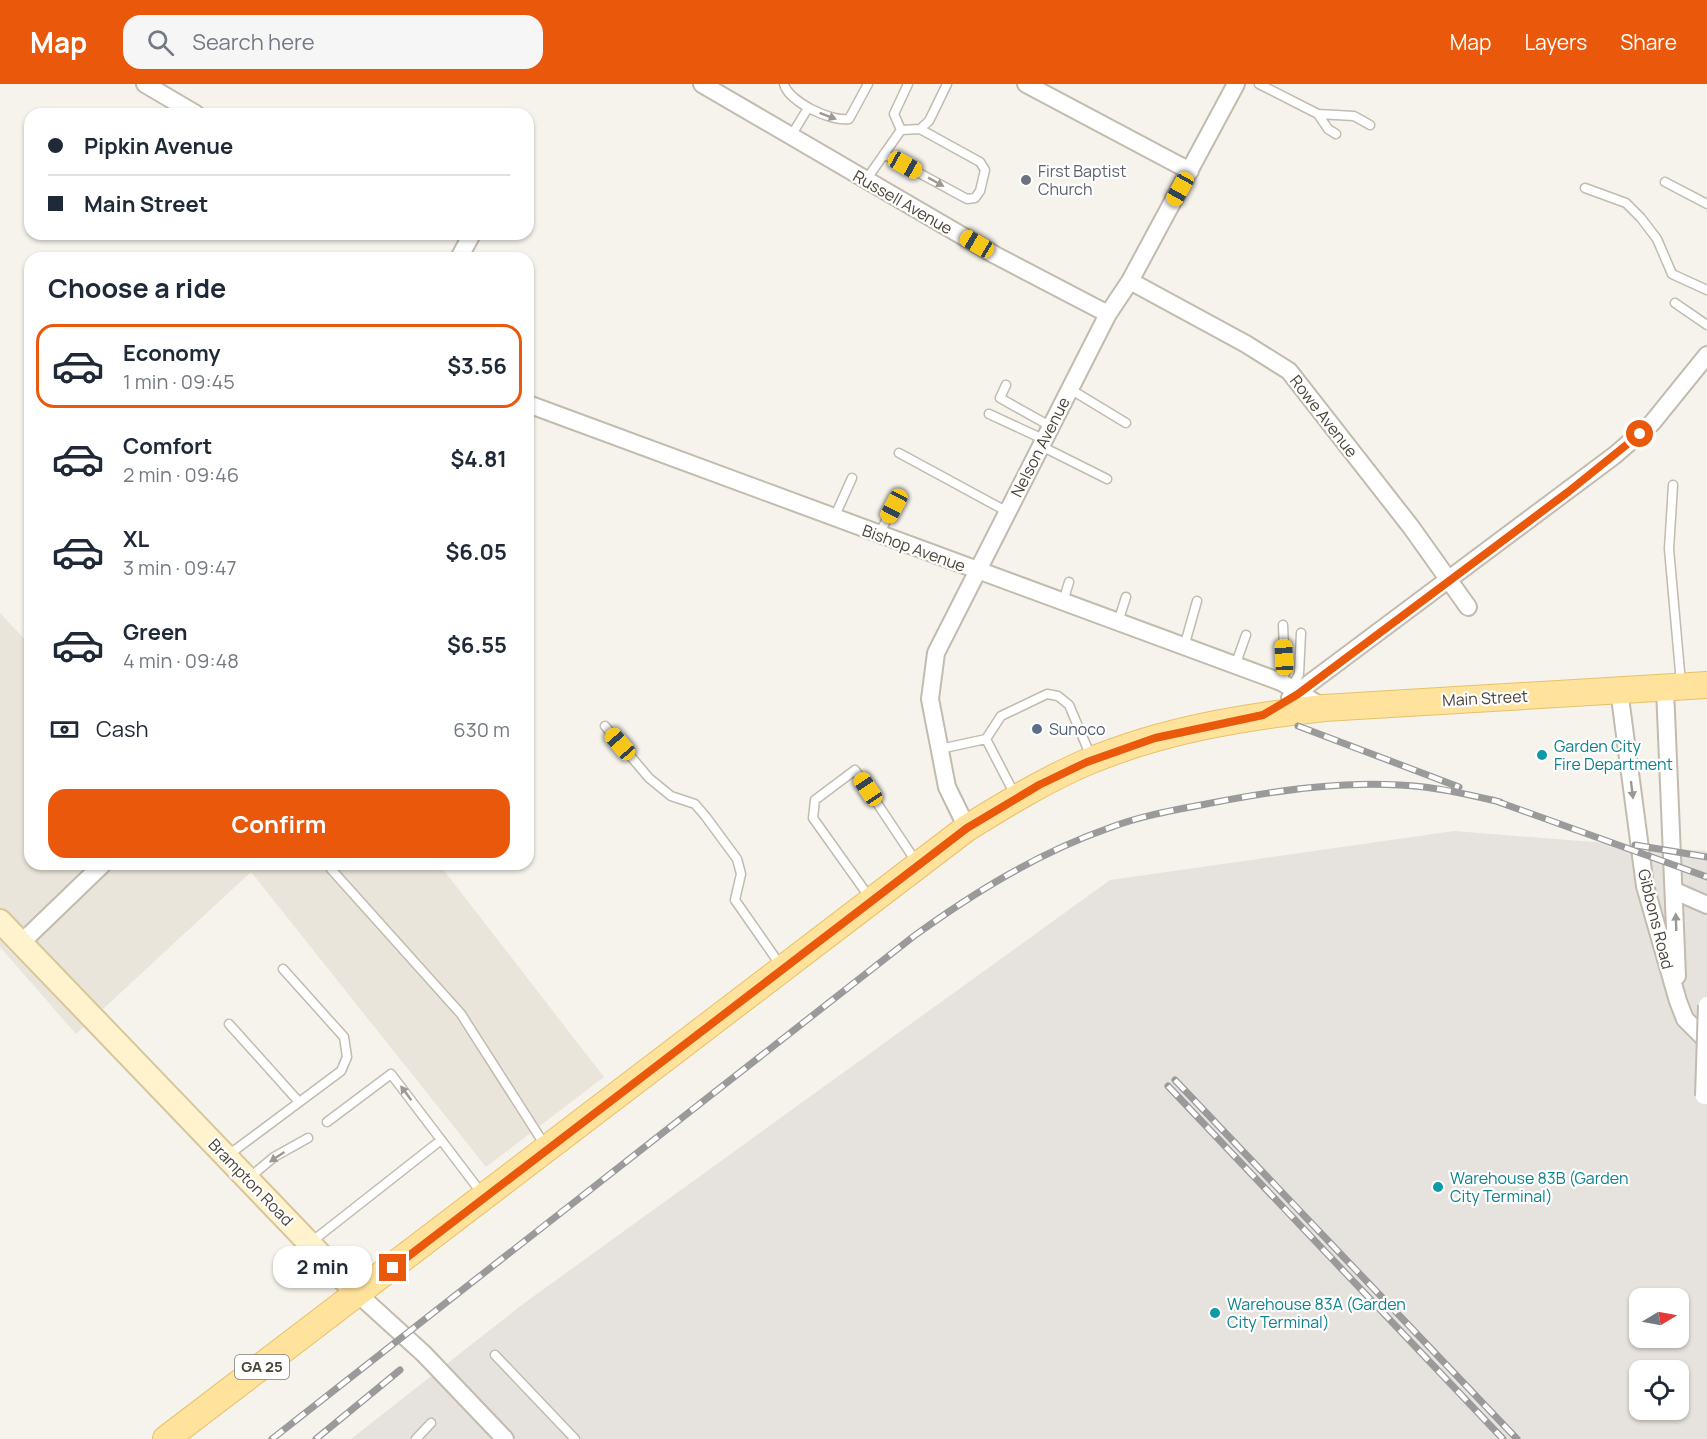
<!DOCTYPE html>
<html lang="en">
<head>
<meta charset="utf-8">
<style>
  body { margin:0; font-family:Manrope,sans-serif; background:#f6f6f7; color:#1f2937; height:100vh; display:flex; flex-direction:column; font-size:22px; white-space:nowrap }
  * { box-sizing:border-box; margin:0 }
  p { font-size:20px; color:#747a83 }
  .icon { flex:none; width:33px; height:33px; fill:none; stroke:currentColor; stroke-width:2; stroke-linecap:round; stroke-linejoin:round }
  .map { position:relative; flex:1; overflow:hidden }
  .side { position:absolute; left:24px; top:168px; width:510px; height:618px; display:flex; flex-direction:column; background:#fff; border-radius:18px; box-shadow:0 2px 4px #0004 }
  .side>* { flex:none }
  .hud { position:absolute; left:24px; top:24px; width:510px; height:132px; border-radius:18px; box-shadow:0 2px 4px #0004; display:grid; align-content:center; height:132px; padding:0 24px; background:#fff }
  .needle { width:39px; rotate:80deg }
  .tools { position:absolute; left:1629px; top:1204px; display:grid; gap:12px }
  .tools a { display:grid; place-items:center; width:60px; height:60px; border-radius:12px; background:#fff; box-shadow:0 2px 4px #0004; font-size:30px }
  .end { position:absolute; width:27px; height:27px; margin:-14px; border:8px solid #ea580c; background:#fff; box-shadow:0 0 0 3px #fff }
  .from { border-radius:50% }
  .bubble { position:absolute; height:42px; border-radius:18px; background:#fff; box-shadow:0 2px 4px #0004; font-size:20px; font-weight:700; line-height:42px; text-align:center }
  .car { position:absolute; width:18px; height:36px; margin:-18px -9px; border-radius:8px; box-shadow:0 0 4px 2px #0007; background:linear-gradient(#f5c518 24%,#345 0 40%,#f5c518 0 76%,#345 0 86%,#f5c518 0) }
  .hud b { display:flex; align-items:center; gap:21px; height:57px; font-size:22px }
  .hud b+b { border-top:2px solid #e0e1e3 }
  .hud i { width:15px; height:15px; background:#1f2937 }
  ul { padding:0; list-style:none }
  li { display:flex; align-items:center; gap:18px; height:84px; margin:0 12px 9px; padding:0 12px; border:3px solid transparent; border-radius:18px }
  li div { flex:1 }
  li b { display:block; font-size:22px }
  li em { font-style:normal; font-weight:700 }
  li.selected { border-color:#ea580c }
  li>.icon { width:54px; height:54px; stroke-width:1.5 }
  h2 { padding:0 24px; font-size:27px; line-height:72px }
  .pay { display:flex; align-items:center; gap:15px; height:66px; padding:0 24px; font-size:22px }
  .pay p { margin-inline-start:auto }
  .action { display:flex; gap:12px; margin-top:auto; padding:12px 24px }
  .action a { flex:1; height:69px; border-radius:18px; background:#ea580c; color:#fff; font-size:24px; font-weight:700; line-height:69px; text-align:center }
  header { display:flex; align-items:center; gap:36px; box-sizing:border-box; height:84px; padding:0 30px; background:#ea580c; color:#fff }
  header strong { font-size:28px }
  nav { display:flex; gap:33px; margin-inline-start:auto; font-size:21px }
  .search { width:420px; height:54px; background:#f6f6f7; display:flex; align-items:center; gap:15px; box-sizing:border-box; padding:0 21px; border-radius:18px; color:#747a83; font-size:22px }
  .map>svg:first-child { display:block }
  .residential { fill:#eae5da }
  .industrial { fill:#e6e2dd; fill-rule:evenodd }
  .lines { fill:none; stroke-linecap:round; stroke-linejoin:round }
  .service-casing { stroke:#c2bbae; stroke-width:11 }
  .minor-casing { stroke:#c2bbae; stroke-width:20 }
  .secondary-casing { stroke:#d6c79b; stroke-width:26 }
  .primary-casing { stroke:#e6c16a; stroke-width:28 }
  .service { stroke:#fff; stroke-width:8 }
  .minor { stroke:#fff; stroke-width:16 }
  .secondary { stroke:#fff3cd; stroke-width:22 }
  .primary { stroke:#ffe39c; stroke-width:26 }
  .rail-casing { stroke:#9a9a9a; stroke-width:7 }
  .rail { stroke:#fff; stroke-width:4.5; stroke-dasharray:14; stroke-linecap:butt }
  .minor-bridge-casing { stroke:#c2bbae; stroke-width:20; stroke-linecap:butt }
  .minor-bridge { stroke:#fff; stroke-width:16 }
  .oneway { fill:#9c9892 }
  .route { stroke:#ea580c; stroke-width:8 }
  .worship-dot { fill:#6b7280; stroke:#fff; stroke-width:2 }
  .service-dot { fill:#5c6f8a; stroke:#fff; stroke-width:2 }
  .culture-dot { fill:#0f9aa8; stroke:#fff; stroke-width:2 }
  .labels { text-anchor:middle; stroke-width:4.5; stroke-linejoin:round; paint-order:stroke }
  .shield { fill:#fff; stroke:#817c74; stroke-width:1.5 }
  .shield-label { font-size:15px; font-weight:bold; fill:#4b4439 }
  .worship-label { font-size:16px; fill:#5b616d; stroke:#fff; text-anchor:start }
  .street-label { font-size:16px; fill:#4b4439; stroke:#fff }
  .service-label { font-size:16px; fill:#4e5e75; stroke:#fff; text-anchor:start }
  .culture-label { font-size:16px; fill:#0d838f; stroke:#fff; text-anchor:start }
</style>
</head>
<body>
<header>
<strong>Map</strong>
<div class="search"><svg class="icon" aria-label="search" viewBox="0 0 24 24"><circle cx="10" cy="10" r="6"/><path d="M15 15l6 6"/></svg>Search here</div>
<nav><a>Map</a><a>Layers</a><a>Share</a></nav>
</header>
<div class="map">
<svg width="1707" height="1355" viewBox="0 0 1707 1355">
  <rect width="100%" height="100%" fill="#f6f3ec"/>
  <path class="residential" d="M0 529 30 561V780H439L604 993 486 1083 251 788 76 950 0 863Z"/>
  <path class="industrial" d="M1454 747 1707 767V1355H351L523 1220 1110 796ZM1640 1215H1678V1254H1640ZM1640 1287H1678V1326H1640Z"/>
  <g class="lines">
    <g class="service-casing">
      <path id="service" d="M784 0C789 18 831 38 849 35L868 0
        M1259 0 1318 30 1354 32 1370 41
        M1318 30 1328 45 1336 50
        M901 46 920 45 929 37 947 0
        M901 46 894 30 908 0
        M791 52 808 24
        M884 70 967 115 975 114 980 107 985 86 980 78 920 45
        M866 96 901 46
        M1665 98 1707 120
        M1585 104 1626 119 1641 134 1657 155 1672 190 1707 206
        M1675 219 1707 241
        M1006 301 1000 314 1050 342
        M1070 305 1126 339
        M989 330 1043 355
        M1041 362 1107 395
        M899 369 1006 427
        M1673 401 1669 465 1681 599
        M834 434 852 394
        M879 450 894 422
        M1063 518 1069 498
        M1118 538 1126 513
        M1184 563 1197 517
        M1235 582 1246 551
        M1281 598 1285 589 1283 541
        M1291 605 1299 590 1301 549
        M605 642 649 694 671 712 695 720 706 733 737 775 741 790 735 816 781 882
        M986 655 1001 632 1047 610 1058 612 1069 621 1092 675
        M940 665 986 655 1015 711
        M331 785 461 930 546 1063
        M870 814 813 734 815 716 855 686 917 779
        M229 940 299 1018
        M327 1038 391 990 483 1111
        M227 1072 341 987 347 973 344 953 283 885
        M249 1094 274 1073 308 1054
        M310 1159 441 1056
        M495 1271 575 1355
        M416 1355 431 1339"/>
    </g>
    <g class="minor-casing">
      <path id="minor" d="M145 0 196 30
        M702 0 995 171 1108 230
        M1026 0 1190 87
        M459 174 472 150
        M1130 197 1246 260 1289 287 1411 443 1468 523
        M528 320 1281 598 1323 623
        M1665 604 1677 892
        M1619 606 1645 802 1678 917 1685 935 1707 957
        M1290 614 1615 371 1652 339 1707 271
        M967 744 947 703 930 615 936 569 1108 230 1130 197 1236 0
        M1675 807 1707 821
        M21 859 103 780
        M358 1210 424 1270 505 1355"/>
    </g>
    <g class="secondary-casing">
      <path id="secondary" d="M0 837 358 1210"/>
    </g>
    <g class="primary-casing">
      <path id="primary" d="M166 1355 967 744C1006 720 1045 696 1087 678 1163 646 1243 633 1324 624L1707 601"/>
    </g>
    <use href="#service" class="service"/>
    <use href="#minor" class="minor"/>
    <use href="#secondary" class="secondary"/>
    <use href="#primary" class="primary"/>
    <g class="rail-casing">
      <path id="rail" d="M1298 642 1459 703
        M1493 716 1707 793
        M1635 761 1707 773
        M1175 996 1517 1355
        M1168 1002 1503 1355
        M272 1355 914 852C975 808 1038 769 1109 744 1140 732 1174 726 1206 720 1277 706 1352 695 1424 703 1449 706 1475 712 1500 718
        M316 1355 400 1286"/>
    </g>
    <use href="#rail" class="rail"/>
    <g class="minor-bridge-casing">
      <path id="minor-bridge" d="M1704 1012 1707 921"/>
    </g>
    <use href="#minor-bridge" class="minor-bridge"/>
  </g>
  <defs><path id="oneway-solid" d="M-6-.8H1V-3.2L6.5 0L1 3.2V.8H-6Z" transform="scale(1.5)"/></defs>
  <g class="oneway">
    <use href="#oneway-solid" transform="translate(828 32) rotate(21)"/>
    <use href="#oneway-solid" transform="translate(936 98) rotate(29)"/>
    <use href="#oneway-solid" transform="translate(1632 706) rotate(83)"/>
    <use href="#oneway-solid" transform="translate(1676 838) rotate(-92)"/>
    <use href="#oneway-solid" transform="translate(406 1009) rotate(-127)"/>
    <use href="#oneway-solid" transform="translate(277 1073) rotate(146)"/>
  </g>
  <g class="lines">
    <path class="route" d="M393 1184 967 744 1039 701 1087 678 1155 654 1263 631 1298 610 1568 408 1640 350"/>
  </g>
  <circle class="worship-dot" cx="1026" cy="96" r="6"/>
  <circle class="service-dot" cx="1037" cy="645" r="6"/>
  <g class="culture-dot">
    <circle cx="1542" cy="671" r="6"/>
    <circle cx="1438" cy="1103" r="6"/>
    <circle cx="1215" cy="1229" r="6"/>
  </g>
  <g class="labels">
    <rect class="shield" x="235" y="1271" width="54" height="24" rx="4.5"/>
    <g class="shield-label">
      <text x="262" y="1288">GA 25</text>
    </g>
    <g class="worship-label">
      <text x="1038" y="93">First Baptist<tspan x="1038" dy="18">Church</tspan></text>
    </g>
    <g class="street-label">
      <text transform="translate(903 118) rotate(30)" y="6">Russell Avenue</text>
      <text transform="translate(1324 332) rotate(52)" y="6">Rowe Avenue</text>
      <text transform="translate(1040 363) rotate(-63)" y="6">Nelson Avenue</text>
      <text transform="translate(914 464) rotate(20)" y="6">Bishop Avenue</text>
      <text transform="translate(1485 614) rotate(-3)" y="6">Main Street</text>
      <text transform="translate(1656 835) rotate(76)" y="6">Gibbons Road</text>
      <text transform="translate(251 1098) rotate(46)" y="6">Brampton Road</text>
    </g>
    <g class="service-label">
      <text x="1049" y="651">Sunoco</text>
    </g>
    <g class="culture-label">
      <text x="1554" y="668">Garden City<tspan x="1554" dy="18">Fire Department</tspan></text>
      <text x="1450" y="1100">Warehouse 83B (Garden<tspan x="1450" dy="18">City Terminal)</tspan></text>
      <text x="1227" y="1226">Warehouse 83A (Garden<tspan x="1227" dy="18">City Terminal)</tspan></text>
    </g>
  </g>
</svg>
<div class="tools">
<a><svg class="needle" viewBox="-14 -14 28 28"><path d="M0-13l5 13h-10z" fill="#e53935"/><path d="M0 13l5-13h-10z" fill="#747a83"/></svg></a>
<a><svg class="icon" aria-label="locate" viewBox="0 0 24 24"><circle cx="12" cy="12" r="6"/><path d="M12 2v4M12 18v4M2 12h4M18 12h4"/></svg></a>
</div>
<i class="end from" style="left:1640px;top:350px"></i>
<i class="end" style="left:393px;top:1184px"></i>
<div class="bubble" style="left:273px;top:1162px;width:99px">2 min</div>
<i class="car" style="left:905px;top:81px;rotate:119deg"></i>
<i class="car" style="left:1180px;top:105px;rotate:209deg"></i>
<i class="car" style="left:977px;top:160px;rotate:300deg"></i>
<i class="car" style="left:894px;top:422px;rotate:208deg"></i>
<i class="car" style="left:1284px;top:573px;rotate:357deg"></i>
<i class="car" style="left:620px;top:660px;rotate:319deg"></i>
<i class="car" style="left:868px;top:705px;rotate:326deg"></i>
<div class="hud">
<b><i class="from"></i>Pipkin Avenue</b>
<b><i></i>Main Street</b>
</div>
<section class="side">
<h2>Choose a ride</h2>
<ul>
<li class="selected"><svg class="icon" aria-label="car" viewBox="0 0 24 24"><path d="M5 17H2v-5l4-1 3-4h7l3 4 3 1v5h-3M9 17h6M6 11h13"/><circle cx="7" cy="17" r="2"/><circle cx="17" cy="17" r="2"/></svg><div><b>Economy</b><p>1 min · 09:45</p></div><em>$3.56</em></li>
<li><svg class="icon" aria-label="car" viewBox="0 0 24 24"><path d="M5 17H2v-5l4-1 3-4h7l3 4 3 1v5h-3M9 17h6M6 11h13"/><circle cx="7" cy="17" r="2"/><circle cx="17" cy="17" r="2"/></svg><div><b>Comfort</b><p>2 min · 09:46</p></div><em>$4.81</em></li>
<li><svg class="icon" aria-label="car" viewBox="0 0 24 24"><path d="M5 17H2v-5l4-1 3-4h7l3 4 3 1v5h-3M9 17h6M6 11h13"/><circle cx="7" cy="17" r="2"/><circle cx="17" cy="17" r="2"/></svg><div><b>XL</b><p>3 min · 09:47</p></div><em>$6.05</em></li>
<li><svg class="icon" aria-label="car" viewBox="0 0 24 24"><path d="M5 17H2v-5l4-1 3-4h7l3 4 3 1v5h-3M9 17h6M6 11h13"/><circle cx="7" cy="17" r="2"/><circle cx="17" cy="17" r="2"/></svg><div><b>Green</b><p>4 min · 09:48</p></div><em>$6.55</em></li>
</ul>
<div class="pay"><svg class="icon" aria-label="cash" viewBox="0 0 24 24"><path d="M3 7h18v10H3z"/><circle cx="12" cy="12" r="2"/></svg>Cash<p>630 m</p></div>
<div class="action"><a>Confirm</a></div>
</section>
</div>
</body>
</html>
